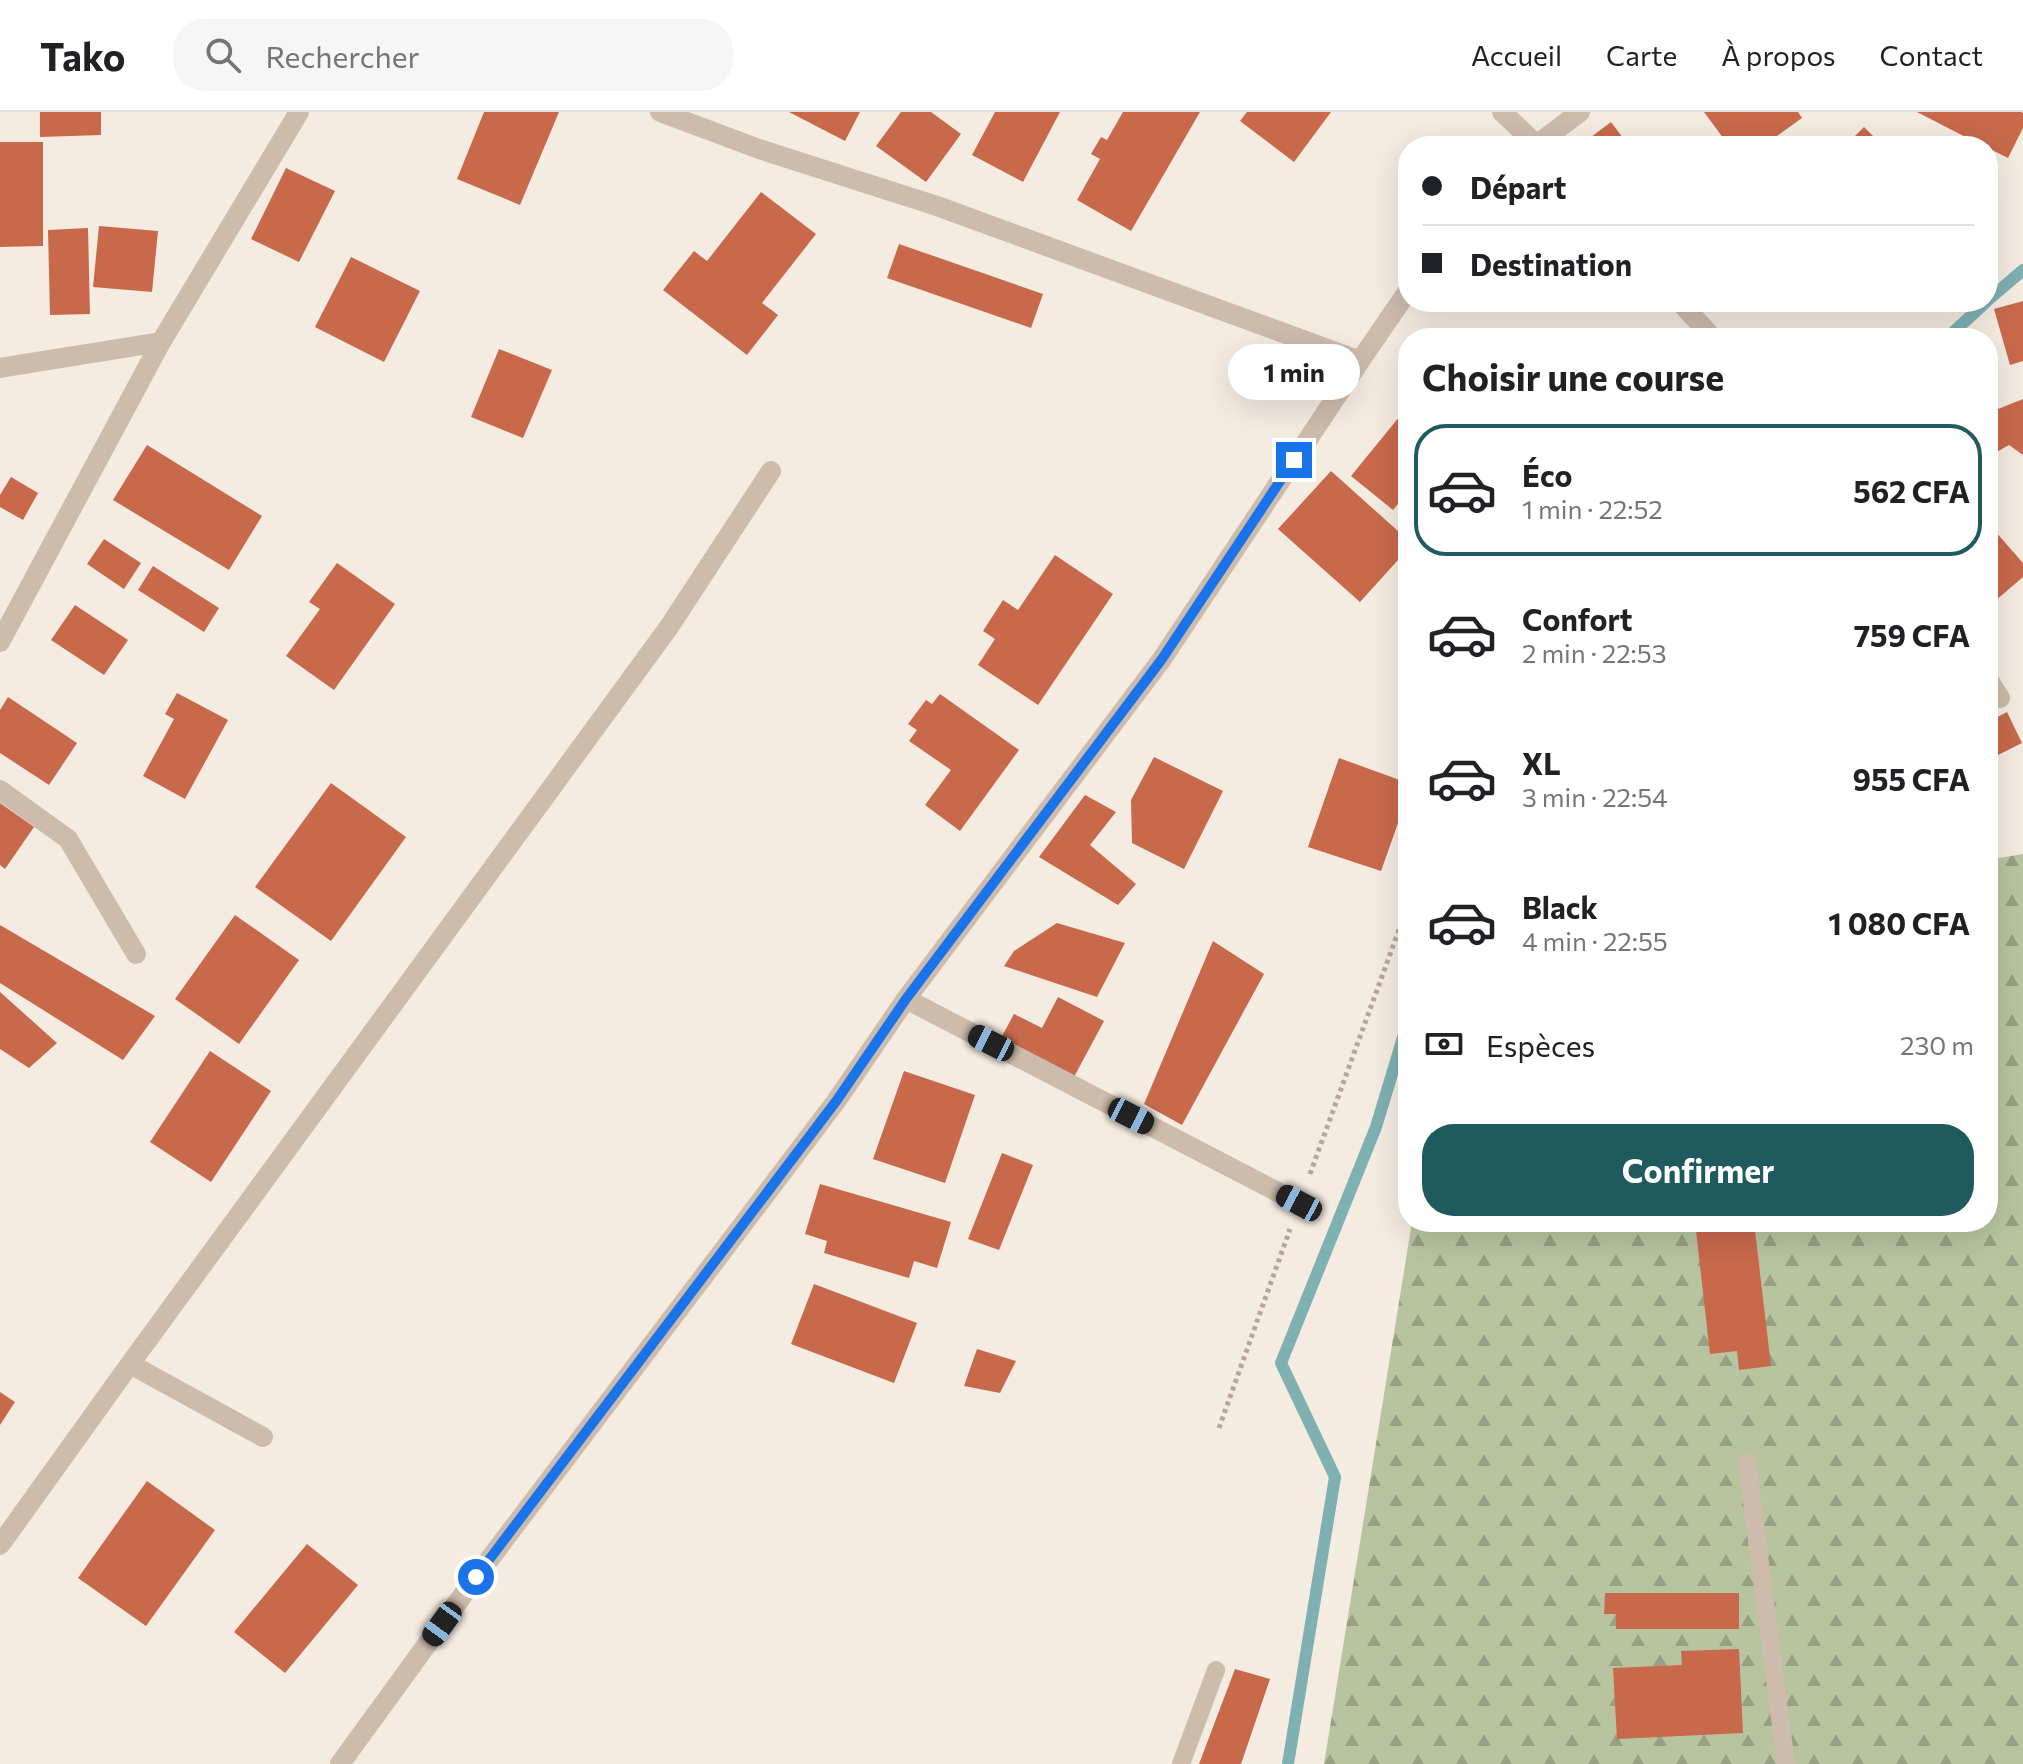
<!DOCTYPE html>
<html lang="fr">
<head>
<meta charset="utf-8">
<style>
  body { margin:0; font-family:Commissioner,sans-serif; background:#f6f6f6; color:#202124; height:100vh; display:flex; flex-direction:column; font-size:30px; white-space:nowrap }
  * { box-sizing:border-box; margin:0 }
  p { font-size:26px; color:#757577 }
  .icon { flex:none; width:44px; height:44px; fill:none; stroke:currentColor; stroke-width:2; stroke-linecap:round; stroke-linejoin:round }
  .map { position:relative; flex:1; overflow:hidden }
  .side { position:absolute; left:1398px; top:216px; width:600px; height:904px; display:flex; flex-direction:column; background:#fff; border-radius:32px; box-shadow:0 8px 32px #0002 }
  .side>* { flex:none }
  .top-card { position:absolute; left:1398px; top:24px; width:600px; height:176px; border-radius:32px; box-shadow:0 8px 32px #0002; display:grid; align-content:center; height:176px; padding:0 24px; background:#fff }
  .end { position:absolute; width:36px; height:36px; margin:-18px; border:10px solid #1a73e8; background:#fff; box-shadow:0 0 0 4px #fff }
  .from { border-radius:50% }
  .bubble { position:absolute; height:56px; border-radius:28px; background:#fff; box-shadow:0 8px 32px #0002; font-size:26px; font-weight:700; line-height:56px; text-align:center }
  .car { position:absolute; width:24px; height:48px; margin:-24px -12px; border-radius:10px; box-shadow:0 0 6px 2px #0007; background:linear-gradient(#222 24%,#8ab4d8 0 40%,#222 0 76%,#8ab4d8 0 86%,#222 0) }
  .top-card b { display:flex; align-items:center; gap:28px; height:76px; font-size:30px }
  .top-card b+b { border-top:2px solid #e0e0e0 }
  .top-card i { width:20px; height:20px; background:#202124 }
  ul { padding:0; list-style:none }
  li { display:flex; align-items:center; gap:24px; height:132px; margin:0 16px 12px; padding:0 8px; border:4px solid transparent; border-radius:32px }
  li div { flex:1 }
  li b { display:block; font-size:30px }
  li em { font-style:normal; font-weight:700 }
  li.active { border-color:#1f5a5e }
  li>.icon { width:72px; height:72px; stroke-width:1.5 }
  h2 { padding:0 24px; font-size:36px; line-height:96px }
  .pay { display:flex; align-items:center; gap:20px; height:88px; padding:0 24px; font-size:30px }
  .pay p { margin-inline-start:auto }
  .primary-button { display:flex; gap:16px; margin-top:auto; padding:16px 24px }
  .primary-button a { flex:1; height:92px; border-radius:32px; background:#1f5a5e; color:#fff; font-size:32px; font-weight:700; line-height:92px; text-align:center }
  header { display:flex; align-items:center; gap:48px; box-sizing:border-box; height:112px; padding:0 40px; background:#fff; border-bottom:2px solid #e0e0e0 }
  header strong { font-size:38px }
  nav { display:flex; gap:44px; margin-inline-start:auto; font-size:28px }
  .search { width:560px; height:72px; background:#f6f6f6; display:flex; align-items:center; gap:20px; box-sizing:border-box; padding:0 28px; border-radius:32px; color:#757577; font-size:30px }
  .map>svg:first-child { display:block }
  .forest { fill:url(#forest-firs) }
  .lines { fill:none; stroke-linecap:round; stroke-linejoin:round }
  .stream { stroke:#7fb0b2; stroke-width:12 }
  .building { fill:#c8694b }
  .path { stroke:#b9a596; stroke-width:5; stroke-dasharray:4 4; stroke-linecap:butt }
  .service { stroke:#cdbbac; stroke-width:18 }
  .minor { stroke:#cdbbac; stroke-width:20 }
  .route { stroke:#1a73e8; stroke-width:10 }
</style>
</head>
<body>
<header>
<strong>Tako</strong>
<div class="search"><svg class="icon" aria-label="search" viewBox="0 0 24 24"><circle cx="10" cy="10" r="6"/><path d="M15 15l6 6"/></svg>Rechercher</div>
<nav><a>Accueil</a><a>Carte</a><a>À propos</a><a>Contact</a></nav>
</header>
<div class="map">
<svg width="2023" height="1652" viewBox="0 0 2023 1652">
  <defs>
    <pattern id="forest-firs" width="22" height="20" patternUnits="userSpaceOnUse" patternTransform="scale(2)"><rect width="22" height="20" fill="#b8c4a0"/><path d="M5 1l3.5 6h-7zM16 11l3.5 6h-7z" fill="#97a083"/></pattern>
  </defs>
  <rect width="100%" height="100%" fill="#f4ebe1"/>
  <path class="forest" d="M2023 742V1652H1324L1412 1110H1988V748Z"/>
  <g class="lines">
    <path class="stream" d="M1988 188 2023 158
      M1947 226 1986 190
      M1288 1652 1335 1365 1281 1251 1376 1015 1408 909"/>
  </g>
  <path class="building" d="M40 0H101V23L40 25Z
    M484 0H559L520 93 457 67Z
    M789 0H860L845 29Z
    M901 0H931L961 22 926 70 876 34Z
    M995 0H1060L1023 70 972 43Z
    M1123 0H1200L1131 119 1077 88 1100 47 1091 42 1101 25 1107 28Z
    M1247 0H1331L1294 50 1240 9Z
    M1704 0H1798L1802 6 1763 34H1729Z
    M1917 0H2021L2023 1V16L2008 46 1988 36V34H1983Z
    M1611 10 1629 34H1579Z
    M1864 15 1883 34H1845Z
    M0 30H43V134L0 135Z
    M286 56 335 79 299 150 251 127Z
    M761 80 816 122 762 191 778 203 747 243 663 178 694 139 707 149Z
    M99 114 158 119 152 180 93 175Z
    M88 116 90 202 50 203 48 118Z
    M899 132 1043 182 1031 216 887 166Z
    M351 145 420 179 384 250 315 215Z
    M2023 189V249L2010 253 1994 197Z
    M499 237 552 258 523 326 471 305Z
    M2023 287V343L2009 333 1991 343 1988 336V301Z
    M1400 304 1408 311V380L1393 398 1351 364Z
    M147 333 262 404 229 458 113 388Z
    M1331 359 1408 428V437L1360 490 1278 417Z
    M11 365 38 381 23 408 0 395V383Z
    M1994 418 2023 451V465L1988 495V423Z
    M104 427 141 451 124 477 87 452Z
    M1055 443 1113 482 1038 593 978 553 995 527 983 519 1003 488 1018 498Z
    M337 451 395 492 334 578 286 544 320 497 309 490Z
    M153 454 219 496 204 520 138 478Z
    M75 493 128 528 104 563 51 528Z
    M177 581 228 608 185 687 143 664 174 607 165 602Z
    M940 582 1019 638 960 719 925 693 951 658 909 629 917 618 908 612 926 588 932 592Z
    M8 585 77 631 49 673 0 641V598Z
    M2007 600 2022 631 1988 648V610Z
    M1154 645 1223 679 1184 757 1132 731 1131 688Z
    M1339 646 1408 671V683L1381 759 1308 735Z
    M331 671 406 725 331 829 255 775Z
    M1085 683 1116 700 1090 733 1136 772 1118 793 1039 745Z
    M0 691 34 715 5 757 0 753Z
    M235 803 299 848 239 932 175 887Z
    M1057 811 1125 831 1097 885 1004 854 1014 839Z
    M0 813 155 904 123 948 0 871Z
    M1213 829 1264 862 1182 1013 1144 992Z
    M0 880 57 931 29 956 0 937Z
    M1058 885 1104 909 1074 965 1001 926 1014 902 1042 916Z
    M210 939 271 979 211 1070 150 1030Z
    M904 959 975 983 945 1071 873 1047Z
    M1002 1041 1033 1053 999 1138 968 1127Z
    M820 1072 951 1110 937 1156 914 1149 909 1166 824 1141 827 1129 805 1122Z
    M1695 1110H1754L1771 1254 1739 1258 1737 1239 1710 1242Z
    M814 1172 917 1211 894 1271 791 1232Z
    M977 1237 1016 1249 1000 1281 964 1274Z
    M0 1280 15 1290 0 1313Z
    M147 1369 215 1418 146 1514 78 1466Z
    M307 1432 358 1473 285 1561 234 1520Z
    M1605 1481H1739V1517H1616V1502H1604Z
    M1739 1537 1743 1621 1617 1627 1613 1556 1682 1553 1681 1539Z
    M1235 1557 1270 1567 1241 1652H1199Z"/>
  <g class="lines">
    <path class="path" d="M1310 1062 1408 793
      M1219 1316 1290 1117"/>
    <path class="service" d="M1747 1351 1786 1652
      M1181 1652 1216 1558"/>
    <path class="minor" d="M660 0 759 37 937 94 1360 249
      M1502 0 1538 34
      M1535 34 1580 0
      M1680 190 1713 226
      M0 256 161 230
      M0 530 161 230 299 0
      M1988 567 2000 586
      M0 678 68 727 136 842
      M906 887 1299 1091
      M130 1252 263 1325
      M0 1433 130 1252 669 515 771 359
      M340 1652 476 1465 837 988 906 887 1162 547 1360 249 1408 179"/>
  </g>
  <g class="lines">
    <path class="route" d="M476 1465 837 988 906 887 1162 547 1294 348"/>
  </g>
</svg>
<i class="end from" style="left:476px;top:1465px"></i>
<i class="end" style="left:1294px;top:348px"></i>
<div class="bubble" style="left:1228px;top:232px;width:132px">1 min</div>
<i class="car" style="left:991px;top:931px;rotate:297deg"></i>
<i class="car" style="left:1131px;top:1004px;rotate:117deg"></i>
<i class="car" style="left:1299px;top:1091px;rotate:298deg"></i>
<i class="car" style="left:442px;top:1512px;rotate:216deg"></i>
<div class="top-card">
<b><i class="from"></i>Départ</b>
<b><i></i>Destination</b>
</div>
<section class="side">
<h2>Choisir une course</h2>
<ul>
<li class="active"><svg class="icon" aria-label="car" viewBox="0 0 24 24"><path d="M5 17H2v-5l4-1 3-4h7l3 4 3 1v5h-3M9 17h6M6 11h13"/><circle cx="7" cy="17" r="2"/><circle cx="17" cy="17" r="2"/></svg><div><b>Éco</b><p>1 min · 22:52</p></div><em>562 CFA</em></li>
<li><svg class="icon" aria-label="car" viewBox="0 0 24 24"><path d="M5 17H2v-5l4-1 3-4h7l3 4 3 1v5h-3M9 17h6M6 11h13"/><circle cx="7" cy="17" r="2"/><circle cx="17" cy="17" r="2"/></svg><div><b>Confort</b><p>2 min · 22:53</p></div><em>759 CFA</em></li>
<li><svg class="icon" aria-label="car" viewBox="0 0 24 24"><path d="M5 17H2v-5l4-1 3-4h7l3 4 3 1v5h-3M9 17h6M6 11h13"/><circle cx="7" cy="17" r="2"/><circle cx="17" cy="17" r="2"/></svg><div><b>XL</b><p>3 min · 22:54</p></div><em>955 CFA</em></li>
<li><svg class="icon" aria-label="car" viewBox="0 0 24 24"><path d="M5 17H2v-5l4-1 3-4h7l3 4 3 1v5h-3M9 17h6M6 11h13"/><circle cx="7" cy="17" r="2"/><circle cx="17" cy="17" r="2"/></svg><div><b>Black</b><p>4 min · 22:55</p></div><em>1 080 CFA</em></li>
</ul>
<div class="pay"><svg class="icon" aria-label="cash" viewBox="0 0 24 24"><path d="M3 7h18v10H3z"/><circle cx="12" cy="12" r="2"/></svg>Espèces<p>230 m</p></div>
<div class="primary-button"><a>Confirmer</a></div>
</section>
</div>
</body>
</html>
